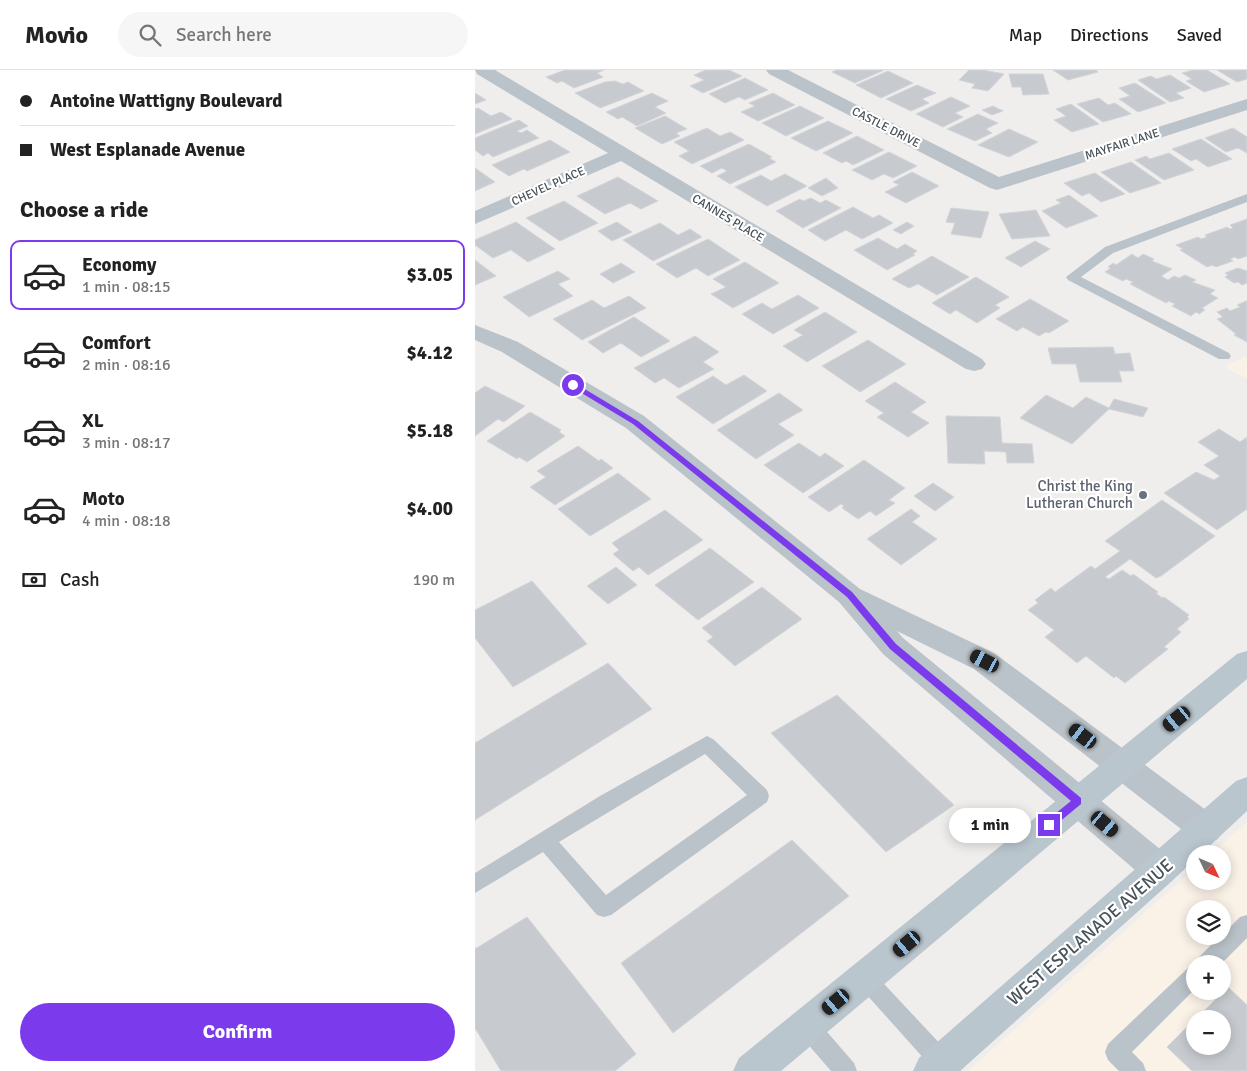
<!DOCTYPE html>
<html lang="en">
<head>
<meta charset="utf-8">
<style>
  body { margin:0; font-family:Signika,sans-serif; background:#f6f6f6; color:#222; height:100vh; display:flex; flex-direction:column; font-size:19px; white-space:nowrap }
  * { box-sizing:border-box; margin:0 }
  p { font-size:16px; color:#767676 }
  .icon { flex:none; width:28px; height:28px; fill:none; stroke:currentColor; stroke-width:2; stroke-linecap:round; stroke-linejoin:round }
  .map { position:relative; flex:1; overflow:hidden }
  .drawer { display:flex; flex-direction:column; background:#fff; width:475px }
  .drawer>* { flex:none }
  .guide { display:grid; align-content:center; height:110px; padding:0 20px; background:#fff }
  .needle { width:32px; rotate:134deg }
  .fabs { position:absolute; left:711px; top:775px; display:grid; gap:10px }
  .fabs a { display:grid; place-items:center; width:45px; height:45px; border-radius:50%; background:#fff; box-shadow:0 2px 12px #0003; font-size:25px }
  .end { position:absolute; width:22px; height:22px; margin:-11px; border:6px solid #7c3aed; background:#fff; box-shadow:0 0 0 2px #fff }
  .from { border-radius:50% }
  .bubble { position:absolute; height:35px; border-radius:18px; background:#fff; box-shadow:0 2px 12px #0003; font-size:16px; font-weight:700; line-height:35px; text-align:center }
  .car { position:absolute; width:15px; height:30px; margin:-15px -8px; border-radius:6px; box-shadow:0 0 4px 1px #0007; background:linear-gradient(#222 24%,#8ab4d8 0 40%,#222 0 76%,#8ab4d8 0 86%,#222 0) }
  .guide b { display:flex; align-items:center; gap:18px; height:48px; font-size:19px }
  .guide b+b { border-top:1px solid #e0e0e0 }
  .guide i { width:12px; height:12px; background:#222 }
  ul { padding:0; list-style:none }
  li { display:flex; align-items:center; gap:15px; height:70px; margin:0 10px 8px; padding:0 10px; border:2px solid transparent; border-radius:10px }
  li div { flex:1 }
  li b { display:block; font-size:19px }
  li em { font-style:normal; font-weight:700 }
  li.on { border-color:#7c3aed }
  li>.icon { width:45px; height:45px; stroke-width:1.5 }
  h2 { padding:0 20px; font-size:22px; line-height:60px }
  .pay { display:flex; align-items:center; gap:12px; height:55px; padding:0 20px; font-size:19px }
  .pay p { margin-inline-start:auto }
  .primary-button { display:flex; gap:10px; margin-top:auto; padding:10px 20px }
  .primary-button a { flex:1; height:58px; border-radius:30px; background:#7c3aed; color:#fff; font-size:20px; font-weight:700; line-height:58px; text-align:center }
  header { display:flex; align-items:center; gap:30px; box-sizing:border-box; height:70px; padding:0 25px; background:#fff; border-bottom:1px solid #e0e0e0 }
  header strong { font-size:24px }
  nav { display:flex; gap:28px; margin-inline-start:auto; font-size:18px }
  .search { width:350px; height:45px; background:#f6f6f6; display:flex; align-items:center; gap:12px; box-sizing:border-box; padding:0 18px; border-radius:28px; color:#767676; font-size:19px }
  main { display:flex; flex:1; min-height:0 }
  .map>svg:first-child { display:block }
  .commercial { fill:#faf2e7; fill-rule:evenodd }
  .building { fill:#c7cbd0; stroke:#d2d4d8 }
  .lines { fill:none; stroke-linecap:round; stroke-linejoin:round }
  .service { fill:#bac3c9; fill-rule:evenodd }
  .minor { fill:#bac3c9; fill-rule:evenodd }
  .secondary { fill:#bac6ce; fill-rule:evenodd }
  .route { fill:#7c3aed }
  .worship-dot { fill:#6b7280; stroke:#fff; stroke-width:2 }
  .labels { text-anchor:middle; stroke-width:4.5; stroke-linejoin:round; paint-order:stroke }
  .far-street-label { font-size:12px; fill:#475259; stroke:#fff }
  .worship-label { font-size:15px; fill:#5b616d; stroke:#fff; text-anchor:end }
  .near-street-label { font-size:18px; fill:#475259; stroke:#fff }
</style>
</head>
<body>
<header>
<strong>Movio</strong>
<div class="search"><svg class="icon" aria-label="search" viewBox="0 0 24 24"><circle cx="10" cy="10" r="6"/><path d="M15 15l6 6"/></svg>Search here</div>
<nav><a>Map</a><a>Directions</a><a>Saved</a></nav>
</header>
<main>
<section class="drawer">
<div class="guide">
<b><i class="from"></i>Antoine Wattigny Boulevard</b>
<b><i></i>West Esplanade Avenue</b>
</div>
<h2>Choose a ride</h2>
<ul>
<li class="on"><svg class="icon" aria-label="car" viewBox="0 0 24 24"><path d="M5 17H2v-5l4-1 3-4h7l3 4 3 1v5h-3M9 17h6M6 11h13"/><circle cx="7" cy="17" r="2"/><circle cx="17" cy="17" r="2"/></svg><div><b>Economy</b><p>1 min · 08:15</p></div><em>$3.05</em></li>
<li><svg class="icon" aria-label="car" viewBox="0 0 24 24"><path d="M5 17H2v-5l4-1 3-4h7l3 4 3 1v5h-3M9 17h6M6 11h13"/><circle cx="7" cy="17" r="2"/><circle cx="17" cy="17" r="2"/></svg><div><b>Comfort</b><p>2 min · 08:16</p></div><em>$4.12</em></li>
<li><svg class="icon" aria-label="car" viewBox="0 0 24 24"><path d="M5 17H2v-5l4-1 3-4h7l3 4 3 1v5h-3M9 17h6M6 11h13"/><circle cx="7" cy="17" r="2"/><circle cx="17" cy="17" r="2"/></svg><div><b>XL</b><p>3 min · 08:17</p></div><em>$5.18</em></li>
<li><svg class="icon" aria-label="car" viewBox="0 0 24 24"><path d="M5 17H2v-5l4-1 3-4h7l3 4 3 1v5h-3M9 17h6M6 11h13"/><circle cx="7" cy="17" r="2"/><circle cx="17" cy="17" r="2"/></svg><div><b>Moto</b><p>4 min · 08:18</p></div><em>$4.00</em></li>
</ul>
<div class="pay"><svg class="icon" aria-label="cash" viewBox="0 0 24 24"><path d="M3 7h18v10H3z"/><circle cx="12" cy="12" r="2"/></svg>Cash<p>190 m</p></div>
<div class="primary-button"><a>Confirm</a></div>
</section>
<div class="map">
<svg width="772" height="1001" viewBox="0 0 772 1001">
  <rect width="100%" height="100%" fill="#f0eded"/>
  <path class="commercial" d="M772 286V309L750 297 758 292Z
    M772 752V1001H493L720 798V811H748V784H736ZM720 839H748V866H720ZM720 894H748V921H720ZM720 949H748V976H720Z"/>
  <path class="building" d="M90 0H129L122 3 128 7 99 18 87 11 82 13 71 7Z
    M231 0H254L267 6 228 23 215 16 229 10 219 5Z
    M361 0H409L380 13 357 2Z
    M494 0H508L529 4 513 21 497 18 500 14 484 10Z
    M578 0H621L623 2 593 10Z
    M718 0H732L755 14 729 22 711 11 717 9 707 3Z
    M742 0H772V9L762 12Z
    M413 1 438 13 406 28 381 15Z
    M534 4H568L574 24 548 25 546 17H537Z
    M695 5 716 18 701 23 709 28 695 32 663 10 676 6 681 9Z
    M270 8 293 20 270 30 264 27 250 33 234 24Z
    M140 11 148 14 153 12 169 21 125 38 100 23 130 12Z
    M660 13 691 33 663 42 644 29 655 26 644 18Z
    M442 15 461 23 447 29 454 33 436 41 411 29Z
    M0 23 11 30 0 34Z
    M177 23 193 31 180 37 191 43 162 56 147 47 143 49 131 42Z
    M298 23 320 35 283 51 266 42 280 36 274 33Z
    M476 27 495 36 480 43 488 47 468 57 441 44Z
    M624 28 633 35 640 33 656 44 628 52 602 34Z
    M596 34 624 54 597 62 579 50 591 46 581 39Z
    M325 36 349 48 311 66 287 53Z
    M518 36 528 41 517 45 507 40Z
    M3 38 16 46 26 42 37 49 0 64V39Z
    M503 44 523 53 511 59 517 63 500 71 472 59Z
    M190 46 212 59 201 63 205 66 187 74 160 58Z
    M44 50 53 56 42 61 46 63 52 60 64 68 18 87 13 83 8 86 0 80V68Z
    M353 51 378 63 341 81 316 68Z
    M232 58 245 66 255 62 269 70 217 94 204 86 214 81 199 72Z
    M758 58 772 67V83L763 78 751 82 730 68Z
    M534 59 563 72 534 87 503 75Z
    M382 66 409 80 378 95 371 91 367 93 348 83Z
    M726 69 757 89 733 97 721 89 716 91 697 79Z
    M75 70 95 82 52 101 49 99 34 106 17 95Z
    M274 74 297 87 294 88 301 92 255 114 242 106 252 101 247 98 237 103 225 96Z
    M414 82 442 96 418 108 409 104 397 110 377 100Z
    M694 83 719 100 689 110 660 90 671 86 675 89Z
    M656 92 686 113 655 123 626 102Z
    M0 98 20 112 0 121Z
    M437 102 464 116 431 133 410 122 424 115 418 112Z
    M620 103 650 124 626 132 614 123 607 126 589 113Z
    M310 104 332 116 292 136 260 117 286 105 296 111Z
    M143 107 183 131 166 139 155 133 130 144 102 126Z
    M351 108 363 118 347 126 333 118Z
    M594 125 623 146 591 158 567 141 586 133 581 130Z
    M336 128 345 133 351 130 366 138 328 158 301 141 325 129 328 131Z
    M89 131 123 153 85 171 51 148Z
    M378 137 398 148 404 145 418 153 387 169 371 160 350 171 333 160Z
    M476 138 514 142 506 168 476 164 480 153 471 152Z
    M561 140 575 166 537 169 524 144Z
    M772 149V186L763 189 760 187 755 189 758 191 741 197 737 195 732 197 705 180 708 179 701 175 723 167 726 169 732 167 730 165 752 157 755 159 758 158 755 155Z
    M41 152 80 179 53 192 36 180 18 188 0 175V170Z
    M142 152 157 162 137 171 123 161Z
    M432 152 439 156 426 164 418 160Z
    M185 153 203 165 215 159 227 167 178 191 148 170Z
    M403 168 422 179 430 174 442 181 438 184 440 185 412 200 379 180Z
    M233 169 265 190 233 206 221 198 202 208 181 194Z
    M560 171 575 179 546 197 530 188Z
    M657 184 663 188 668 184 679 189 677 191 697 199 686 206 693 210 699 206 704 208 710 205 721 210 717 212 740 220 735 224 743 228 727 238 730 240 724 244 721 242 716 246 697 236 700 234 694 231 691 233 655 214 658 212 651 209 648 211 630 202 636 198 633 197 638 193 641 195Z
    M457 186 494 207 462 225 443 214 434 218 417 209Z
    M0 190 21 206 0 215Z
    M270 192 304 213 258 238 236 224 251 217 238 209Z
    M146 193 160 202 138 213 125 204Z
    M763 198 772 201V213L767 215 763 212 759 213 750 207 753 205 750 203Z
    M83 201 95 209 83 214 98 226 54 247 28 227Z
    M501 207 534 227 520 235 525 238 502 253 481 240 475 244 457 233Z
    M323 225 344 238 298 264 267 244 287 233 297 239Z
    M154 226 171 238 107 270 78 249 117 230 129 238Z
    M555 229 594 251 574 263 571 262 564 266 548 257 542 261 521 249Z
    M771 231H772V272L759 265 761 264 742 249 748 247 742 242 752 238 755 241 765 237 762 235Z
    M350 242 382 262 332 292 308 276 328 265 319 260Z
    M159 247 195 271 166 287 146 273 128 283 113 272Z
    M220 266 244 282 228 292 239 299 204 318 189 308 180 313 159 298Z
    M393 270 431 294 385 322 347 296Z
    M638 277 640 284 655 283 659 301H644L647 312H605L601 294H577L573 278Z
    M269 305 292 321 238 354 201 327 238 306 251 315Z
    M420 312 451 332 436 342 454 353 433 367 402 347 409 343 390 331Z
    M10 316 50 336 29 352 23 349 0 366V323Z
    M304 323 328 340 303 354 319 365 281 389 242 360Z
    M571 325 598 338 611 327 634 338 639 329 673 338 668 347 634 339 597 374 545 348Z
    M55 342 86 360 84 362 90 366 52 392 44 387 42 389 12 371Z
    M471 346 525 347 527 373 557 374 559 393H532L531 382 509 381 510 394 473 393Z
    M744 359 765 372 772 367V439L742 460 689 423 721 402 739 410 745 406 729 395 744 386 723 372Z
    M324 373 345 387 350 383 369 396 328 423 289 395Z
    M103 376 124 391 126 389 138 398 80 435 55 417 71 407 62 401Z
    M389 390 430 418 414 430 420 433 401 446 395 441 383 449 367 438 369 436 366 434 354 442 333 427Z
    M143 403 176 429 115 466 83 439Z
    M458 413 479 427 460 441 439 426Z
    M687 430 740 466 686 506 681 508 655 489 630 507 634 509 647 500 656 506 658 504 683 522 681 523 687 528 689 527 714 545 712 547 714 549 702 559 706 562 689 577 693 579 650 613 641 606 639 608 611 586 602 593 570 567 579 560 553 540 563 533 560 530 576 518 580 522 616 496 620 499 645 481 630 471Z
    M436 439 445 446 437 452 462 469 426 495 392 469Z
    M190 440 228 470 173 505 164 497 158 501 138 484 144 480 137 473Z
    M235 478 279 512 223 550 180 515Z
    M141 497 162 515 133 534 112 516Z
    M57 511 112 574 38 617 0 568V540Z
    M287 517 327 549 260 596 232 571 238 567 227 558Z
    M133 593 177 639 0 750V673Z
    M362 625 479 735 411 782 296 663Z
    M317 770 374 826 198 963 146 893Z
    M52 847 161 984 140 1001H26L0 958V879Z
    M753 917 772 935V1001H717L692 977 720 949V976H748V949H721Z"/>
  <g class="lines">
    <path class="service" d="M772 124V132L638 183 606 207 754 283 756 286 754 289H744L593 210 591 207 630 177Z
      M232 666 238 669 292 720 294 726 292 732 136 845 129 847 122 845 68 782 0 823V803L125 726ZM230 684 272 725 131 825 84 772Z
      M772 845V868L746 894H721L724 887 745 866H748V864L765 847Z
      M720 895V919L657 982 668 993 671 1001H644L633 990 630 982 633 974 713 898Z
      M390 898 397 901 483 993 486 1001H460L383 915 379 908 383 901Z
      M332 945 340 948 379 993 382 1001H356L324 964 321 956 324 948Z"/>
    <path class="minor" d="M0 0H20L507 289 511 294 507 299 499 301 491 299 146 91 0 154V141L133 83 2 4Z
      M291 0H313L524 107 772 29V40L522 120 515 118 294 4Z
      M0 255 43 272 169 346 385 519 519 583 743 749 747 759 743 769 731 773 719 769 499 599 422 561 428 568 697 789 702 800 697 811 685 815 673 811 408 584 364 532 151 358 27 282 0 270Z"/>
    <path class="secondary" d="M772 581V609L306 1001H258L264 988 762 584Z
      M772 707V741L726 784H720V789L697 811 485 1001H438L444 988 761 711Z"/>
  </g>
  <path class="route" d="M98 312 163 351 377 522 421 574 606 728V734L577 758H570V752L596 731 415 579 372 527 158 354 95 316 94 315Z"/>
  <circle class="worship-dot" cx="668" cy="425" r="5"/>
  <g class="labels">
    <g class="far-street-label">
      <text transform="translate(411 57) rotate(27)" y="4">CASTLE DRIVE</text>
      <text transform="translate(647 74) rotate(-18)" y="4">MAYFAIR LANE</text>
      <text transform="translate(73 116) rotate(-24)" y="4">CHEVEL PLACE</text>
      <text transform="translate(253 148) rotate(31)" y="4">CANNES PLACE</text>
    </g>
    <g class="worship-label">
      <text x="658" y="421">Christ the King<tspan x="658" dy="17">Lutheran Church</tspan></text>
    </g>
    <g class="near-street-label">
      <text transform="translate(615 862) rotate(-41)" y="6">WEST ESPLANADE AVENUE</text>
    </g>
  </g>
</svg>
<div class="fabs">
<a><svg class="needle" viewBox="-14 -14 28 28"><path d="M0-13l5 13h-10z" fill="#e53935"/><path d="M0 13l5-13h-10z" fill="#767676"/></svg></a>
<a><svg class="icon" aria-label="layers" viewBox="0 0 24 24"><path d="M12 4l9 5-9 5-9-5zM3 14l9 5 9-5"/></svg></a>
<a>+</a>
<a>−</a>
</div>
<i class="end from" style="left:98px;top:315px"></i>
<i class="end" style="left:574px;top:755px"></i>
<div class="bubble" style="left:474px;top:738px;width:82px">1 min</div>
<i class="car" style="left:510px;top:591px;rotate:297deg"></i>
<i class="car" style="left:702px;top:649px;rotate:231deg"></i>
<i class="car" style="left:608px;top:666px;rotate:307deg"></i>
<i class="car" style="left:630px;top:754px;rotate:130deg"></i>
<i class="car" style="left:432px;top:874px;rotate:230deg"></i>
<i class="car" style="left:361px;top:932px;rotate:230deg"></i>
</div>
</main>
</body>
</html>
